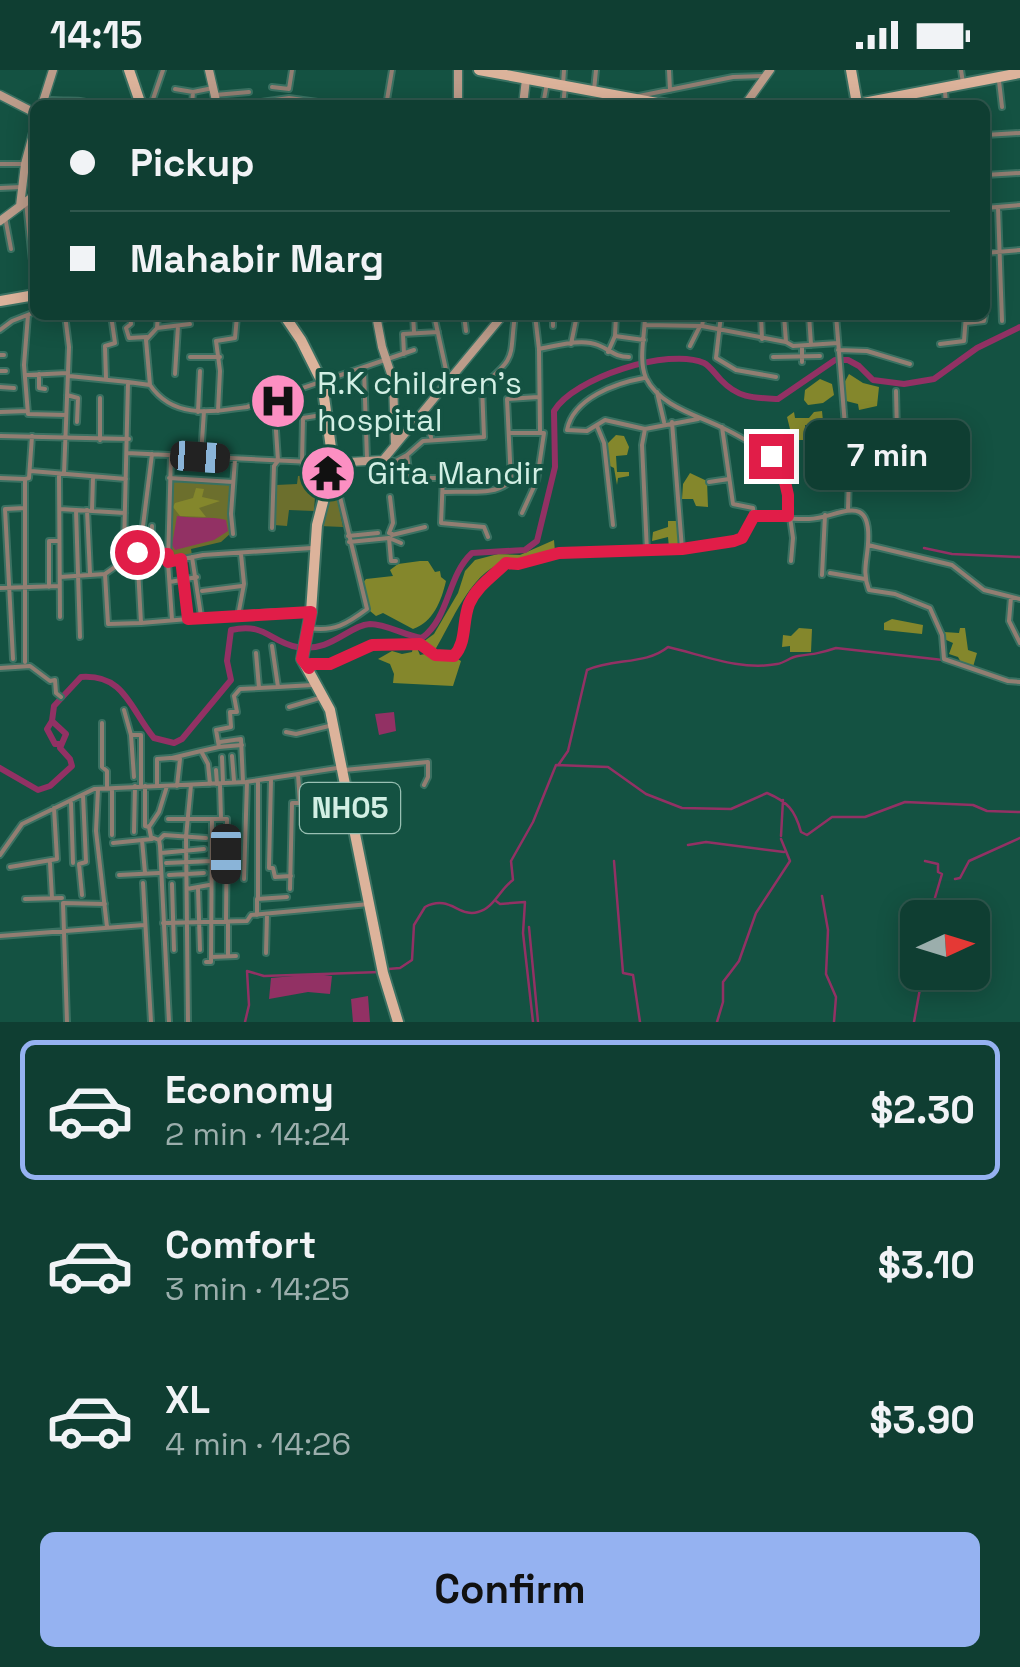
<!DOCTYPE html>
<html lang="en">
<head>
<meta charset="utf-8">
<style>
  body { margin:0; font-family:"Space Grotesk",sans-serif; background:#18453a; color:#f1f3f6; height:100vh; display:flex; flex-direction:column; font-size:38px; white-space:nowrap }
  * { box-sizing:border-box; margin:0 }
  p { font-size:32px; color:#9baeac }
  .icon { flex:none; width:55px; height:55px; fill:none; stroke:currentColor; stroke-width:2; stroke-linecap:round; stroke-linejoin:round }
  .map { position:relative; height:952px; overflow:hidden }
  .sheet { display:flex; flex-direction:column; background:#0f3e32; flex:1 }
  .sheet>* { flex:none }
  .hud { position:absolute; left:30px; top:30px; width:960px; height:220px; border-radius:15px; box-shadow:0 5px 25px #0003,0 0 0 2px #2f574d; display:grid; align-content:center; height:220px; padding:0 40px; background:#0f3e32 }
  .needle { width:65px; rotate:86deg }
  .tools { position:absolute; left:900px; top:830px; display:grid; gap:20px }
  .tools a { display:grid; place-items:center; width:90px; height:90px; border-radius:15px; background:#0f3e32; box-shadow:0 5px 25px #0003,0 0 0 2px #2f574d; font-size:50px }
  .end { position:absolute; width:45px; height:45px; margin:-22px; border:12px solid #e11d48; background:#fff; box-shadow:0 0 0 5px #fff }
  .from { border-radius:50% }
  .bubble { position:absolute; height:70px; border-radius:15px; background:#0f3e32; box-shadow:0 5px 25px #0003,0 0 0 2px #2f574d; font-size:32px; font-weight:800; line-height:70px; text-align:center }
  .car { position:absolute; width:30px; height:60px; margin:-30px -15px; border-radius:12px; box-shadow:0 0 8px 2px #0007; background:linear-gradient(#222 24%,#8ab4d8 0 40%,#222 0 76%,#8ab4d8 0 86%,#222 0) }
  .hud b { display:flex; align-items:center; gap:35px; height:95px; font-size:38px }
  .hud b+b { border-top:2px solid #2f574d }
  .hud i { width:25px; height:25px; background:#f1f3f6 }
  ul { padding:18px 0 0; list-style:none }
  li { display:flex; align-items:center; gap:30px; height:140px; margin:0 20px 15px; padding:0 20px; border:5px solid transparent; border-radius:15px }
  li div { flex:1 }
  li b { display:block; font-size:38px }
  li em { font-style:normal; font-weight:800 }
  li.selected { border-color:#95b2f1 }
  li>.icon { width:90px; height:90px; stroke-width:1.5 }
  .action { display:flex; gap:20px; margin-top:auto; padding:20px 40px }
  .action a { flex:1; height:115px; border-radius:15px; background:#95b2f1; color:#111; font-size:40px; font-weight:800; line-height:115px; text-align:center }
  .status { display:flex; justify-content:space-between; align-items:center; height:70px; padding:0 50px; background:#0f3e32; direction:ltr }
  .status svg { height:28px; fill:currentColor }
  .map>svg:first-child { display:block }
  .green { fill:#6c6f2d }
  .forest { fill:#84872c }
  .water { fill:#923164 }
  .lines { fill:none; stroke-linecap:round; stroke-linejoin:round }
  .stream { stroke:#923164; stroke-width:2.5 }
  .river { stroke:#923164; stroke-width:6 }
  .street-casing { stroke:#3a7162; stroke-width:8 }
  .secondary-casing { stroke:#3a7162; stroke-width:11 }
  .primary-casing { stroke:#3a7162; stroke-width:14 }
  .street { stroke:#927e72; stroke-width:4 }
  .secondary { stroke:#bc9c8a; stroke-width:8 }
  .primary { stroke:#dcb39b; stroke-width:10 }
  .route { stroke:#e11d48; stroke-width:12 }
  .labels { text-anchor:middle; stroke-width:8; stroke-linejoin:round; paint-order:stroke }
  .shield { fill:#145242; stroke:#99c0b3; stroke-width:2.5 }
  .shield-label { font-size:30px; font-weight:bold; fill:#d2efe4 }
  .poi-label { font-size:32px; fill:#d2efe4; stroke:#145242; text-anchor:start }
</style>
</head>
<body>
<div class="status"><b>14:15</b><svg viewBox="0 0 49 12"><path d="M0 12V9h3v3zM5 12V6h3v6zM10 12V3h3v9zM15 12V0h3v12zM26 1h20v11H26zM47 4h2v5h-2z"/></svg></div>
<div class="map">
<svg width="1020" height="952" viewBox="0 0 1020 952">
  <rect width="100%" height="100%" fill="#145242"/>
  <path class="green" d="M310 405 316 413 314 441 289 440 287 456 274 455 276 415 297 414 298 406Z
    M171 410 232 414 231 463 221 472 191 479 192 486 169 490Z
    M330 416 335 417 343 457 320 456Z"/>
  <path class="forest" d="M849 304 863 313 879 317 877 336 859 340 858 334 842 330V317Z
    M820 309 832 314 834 325 823 333 808 335 804 330 805 320Z
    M822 341 823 351 819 355H805V361L823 360V367L818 370H799L790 359 787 347 794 342 795 348H809L814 342Z
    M616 365 624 366 629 377 627 385 616 386 617 402H629V406L618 408 617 415 614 398 608 395 605 376Z
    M690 403 707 411 708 437 696 436 693 429H682L683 414Z
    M196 418 204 419 202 427 220 431 199 438 206 447 180 446 173 437 175 433 193 428Z
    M668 451H677L680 477 669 478 668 467 652 471 653 462 668 457Z
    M554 470 555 482C536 487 515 488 502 493 470 504 452 552 435 580L423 572 434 564 458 523 465 501 475 490 498 484 520 485Z
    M420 491H428L435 502 440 501 441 507 446 511C441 532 433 552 413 559L383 543 376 546 370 541 362 514 366 509 393 506 390 500 398 494Z
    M892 549 923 555 922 564 884 560V553Z
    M799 558 812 559 811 582H790V576L782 577 783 565 791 566Z
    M960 558H965L968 580 977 583 973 597 963 596 958 587 949 584 953 573 944 569V562L959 563Z
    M413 577 417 578 420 585 430 583 438 590 454 587 461 591 453 616 393 613 394 604 390 594 378 589 392 581 402 584 412 582Z"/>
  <path class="water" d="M177 446C193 449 211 446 226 450L228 461 214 470 175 480 172 475Z
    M394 642 396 661 379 665 375 644Z
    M316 904 332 906 330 924 308 922 269 929 271 908Z
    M368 926 370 952H353L351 929Z"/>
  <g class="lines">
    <path class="stream" d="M924 478 952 484 1020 487
      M559 694 568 681 587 600C614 588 646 595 668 577 703 585 740 601 777 594 785 593 790 587 798 586 814 584 821 583 836 578L943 590
      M781 766 783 730
      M688 775 706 772 784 782
      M614 791 623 903 633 905 640 952
      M925 791 938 794V802L942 804 929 848
      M955 809 960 808 969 791 1020 768
      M822 826 828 860 826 904 836 927 834 952
      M496 831 500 834 525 832 523 863 533 952
      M529 857 538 952
      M388 899 400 898 412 890 414 855 425 837C450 824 459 848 478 842 494 838 500 819 513 810L511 791 533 752 556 695 608 697 646 724 682 738 731 739 767 723C788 732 795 740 801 762L807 765 832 747H865L905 732 973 735 987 741 1020 742
      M245 952 249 935 247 901 264 906 380 902
      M717 952 723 932V912L739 891 756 843 790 791 781 769
      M914 952 923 902"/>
    <path class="river" d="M52 651 47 659 55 674H60
      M0 698 38 720 50 716 72 696 70 689 60 678 66 664 52 651 54 636 81 607C125 604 130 639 154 668L174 673 182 669 231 610 227 591 231 560C265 552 270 572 297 577 331 583 349 555 370 554 387 554 405 566 422 568 450 547 447 506 472 483L525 480 537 471 555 397 554 341C573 308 669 277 704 293 710 296 716 305 721 310 738 328 753 328 778 329L835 290H848L859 296 873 310 904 314 934 309 977 278 1020 257"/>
    <g class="street-casing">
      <path id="street" d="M669 0 670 20
        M961 0 963 13
        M999 11 1002 37
        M563 15 564 0
        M272 17 289 19 292 0
        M175 19 193 22
        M594 20 596 0
        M945 21 946 35
        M215 25 249 22
        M639 26 733 7 763 6
        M44 29C62 33 78 27 95 35
        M387 30 392 0
        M151 35 163 0
        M192 35 193 22 213 18
        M241 35 289 28 339 35
        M543 35 547 13
        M563 35 565 17
        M985 65 1020 63
        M0 94H25
        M985 105 1020 103
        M0 118 22 117
        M26 132 35 220
        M998 137 1002 251
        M985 138 1020 135
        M5 147 11 179
        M985 183 1020 180
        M985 191V234
        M28 245 24 295 28 344 66 345
        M130 245 131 254 126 258 129 268 147 267
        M213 245 237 246
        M413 245 414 262
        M434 245 448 309
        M464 245 466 261
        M535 245 539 279 540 362
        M553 245V256
        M645 245C645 265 638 290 646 308 660 337 700 346 725 359 744 368 762 380 780 391L787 411 788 446
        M721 245 716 288 736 300 776 307
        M761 245 762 269
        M784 245 786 272
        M809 245 811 275
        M836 245 849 405 848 440
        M377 249 398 247
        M290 250 309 245
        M966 253 984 251 985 245
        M645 255 702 256 786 272 793 276 838 273
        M702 256 704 245
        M157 258 190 254
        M0 260 12 251 35 242
        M615 266 644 270
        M571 274 577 245
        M940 274 964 271 966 245
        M690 276 700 256
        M802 276V292
        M539 279C556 276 581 268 598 275 611 280 614 287 629 287
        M838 280 867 281 910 294
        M608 282 615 266 616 245
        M404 284 403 264 438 262
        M0 285H4
        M190 287H220
        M773 287 820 286
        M364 299 367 389
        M0 301H6
        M39 304V318L45 319
        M175 304 178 256
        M27 305 67 303
        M69 306 128 312
        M644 308C616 313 573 328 567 360L587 361 605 350 645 359 698 349
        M106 309 105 276 115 273 111 245
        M150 315 146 270 157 258 158 245
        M0 317 14 318
        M896 321 897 363 903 387
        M657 322 664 352
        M67 325 78 328 77 352
        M218 341 220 301 216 271 235 268 237 246 266 245
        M0 342 28 341
        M198 342 200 301
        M423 343 431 367
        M672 352 682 479
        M597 356 604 373 613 455
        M722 357 733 434 753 438 754 446
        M645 359 642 375 647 481
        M509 363H544L537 410 522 443
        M0 366 129 369
        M100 370V328
        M127 383 332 393
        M152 384 140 480H137L141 553 272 542H311
        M171 385 168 492 172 550
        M407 385 423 371 484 367 482 316C518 285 509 289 515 245
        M201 386 204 341
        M384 390 396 391 407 385 410 408H456V401
        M302 393 303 348 322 345
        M31 401 126 409
        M59 404 60 547
        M64 404 69 277 65 245
        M443 406 441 453 484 457 488 467
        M0 408 25 409
        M169 408 233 412
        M709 412 729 409
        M444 422C467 420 493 427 511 411L507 329 538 327
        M390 427 393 453 389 463 392 464
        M60 439 125 443
        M76 440 80 567
        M87 440 90 504
        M92 441 93 407
        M790 447 793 468 791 491
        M272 458 274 396 278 391 274 330
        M233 464 231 444 235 389
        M392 465 425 457
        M348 466 378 463
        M389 468 401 473
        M349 472 389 468 391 491H396
        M868 475 952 495 984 520 1020 529
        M140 480 168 484
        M151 481 152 456
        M192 487 201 546
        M181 489 188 549
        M168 492 203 485 312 478
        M830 503 865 509
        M822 505 825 445
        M60 507 105 504
        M170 512 197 507
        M49 517V471H58
        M0 518 59 516
        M202 521 242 516
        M1011 527 1009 551 1020 573
        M238 546 244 514 241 484
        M141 553 108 554 105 504 122 492 124 478 128 312 150 315C173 349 211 342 247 337L414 280
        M309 558C334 562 347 554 367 539L334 402
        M256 583 259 618
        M13 589 5 439 25 438
        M25 592V409L29 408 32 366
        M0 598 30 596 50 611 55 610 56 623 61 627
        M309 598 311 594H330L372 575 420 574 435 585 454 587C467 572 462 552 469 534 477 516 493 506 506 493L518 494 558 483 682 479 734 471 741 468 754 446C772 446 791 450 809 449 838 448 872 419 868 474 867 491 862 502 869 520L895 524 930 538 942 565 944 589 1008 611 1020 612
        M278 617 313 615
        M289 637 323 627
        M124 640 131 665 134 707
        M102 653V697L107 701V716
        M286 662 296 664 329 656
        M131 665H141V716
        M220 672 241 669 243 712
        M219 677 242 675
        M232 686 234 711
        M222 687 223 713
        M216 700 217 714
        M344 700 428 692V707L424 715
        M271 709 269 798H273L275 807 291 806
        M258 711V829
        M210 714 208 694 201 681 219 677 216 660 231 657 230 642H237L234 626 240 619 278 617 272 576
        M220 714 221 749
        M145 716V756L149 757
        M157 716V689L170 688
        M167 716 159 742 149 757 151 767 159 770 160 776 169 952
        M177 716 180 689 172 688 201 681
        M98 719 96 761 107 857
        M112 720V765
        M71 733 73 793
        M300 733 345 732
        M168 749H227L226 851
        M134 762 135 716
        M142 770 145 803
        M159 770 164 765 206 768
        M113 773 152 769
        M161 783 204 779
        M0 785 22 754 94 719 246 712 337 698
        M50 793 52 828
        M166 793 212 791
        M10 797 57 789 54 738
        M119 805 159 803
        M169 805 204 803
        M244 809 247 712
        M143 813 151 952
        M172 814 174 880
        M198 818 200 880
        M187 819 209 815
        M290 819 292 733H300L298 704
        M82 825 79 794 86 792 83 725
        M25 829 62 828
        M257 845V829L287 827
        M228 852V886
        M163 853 247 851 251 845 369 834
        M0 866 144 855
        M266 883 267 844
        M211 887 236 886
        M206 892H211L212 750
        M67 952 63 833 105 834
        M188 952 186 767 191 715"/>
    </g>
    <g class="secondary-casing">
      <path id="secondary" d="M209 0 217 35
        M0 25 35 43
        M42 35 53 0
        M458 35V0
        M523 35 526 9
        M745 35 770 0
        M20 136 25 94 35 57
        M0 151 35 125
        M376 245 382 277 393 310 395 373
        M333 393 383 390 503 245"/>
    </g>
    <g class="primary-casing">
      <path id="primary" d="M129 0 141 35
        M479 0 668 35
        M851 0 857 34
        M853 35 1020 3
        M0 231 35 225
        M284 245 301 270 322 312 333 393 317 455 311 542 302 589 330 640 383 903 398 952"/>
    </g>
    <use href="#street" class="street"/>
    <use href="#secondary" class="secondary"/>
    <use href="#primary" class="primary"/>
  </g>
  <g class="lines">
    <path class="route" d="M137 482 168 484V492L181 489 188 549 311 542 302 589 309 598 311 594H330L372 575 420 574 435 585 454 586C467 572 462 552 469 534 477 516 493 506 506 493L518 494 559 483 682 479 734 471 742 468 754 446H788V425L780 390 771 386"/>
  </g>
  <defs>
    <g id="hospital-disc" transform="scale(2.875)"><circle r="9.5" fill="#fc8fc2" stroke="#145242"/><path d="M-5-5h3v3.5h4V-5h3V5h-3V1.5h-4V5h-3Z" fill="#111"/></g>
    <g id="temple-disc" transform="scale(2.875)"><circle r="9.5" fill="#fc8fc2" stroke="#145242"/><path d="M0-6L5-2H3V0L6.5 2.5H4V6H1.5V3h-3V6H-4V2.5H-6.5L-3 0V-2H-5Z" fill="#111"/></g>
  </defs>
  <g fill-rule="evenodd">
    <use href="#hospital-disc" x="278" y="331"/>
    <use href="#temple-disc" x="328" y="403"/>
  </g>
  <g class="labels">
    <rect class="shield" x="300" y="713" width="100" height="50" rx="8"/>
    <g class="shield-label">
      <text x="350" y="748">NH05</text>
    </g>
    <g class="poi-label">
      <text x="317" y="324">R.K children's<tspan x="317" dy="37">hospital</tspan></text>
      <text x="367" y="414">Gita Mandir</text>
    </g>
  </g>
</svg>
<div class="tools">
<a><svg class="needle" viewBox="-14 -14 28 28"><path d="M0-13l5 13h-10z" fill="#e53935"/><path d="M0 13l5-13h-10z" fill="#9baeac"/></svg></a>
</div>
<i class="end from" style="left:137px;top:482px"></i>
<i class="end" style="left:771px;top:386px"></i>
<div class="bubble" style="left:805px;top:350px;width:165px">7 min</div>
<i class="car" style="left:200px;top:387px;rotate:94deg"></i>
<i class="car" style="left:226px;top:784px;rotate:180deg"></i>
<div class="hud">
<b><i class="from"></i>Pickup</b>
<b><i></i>Mahabir Marg</b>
</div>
</div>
<section class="sheet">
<ul>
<li class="selected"><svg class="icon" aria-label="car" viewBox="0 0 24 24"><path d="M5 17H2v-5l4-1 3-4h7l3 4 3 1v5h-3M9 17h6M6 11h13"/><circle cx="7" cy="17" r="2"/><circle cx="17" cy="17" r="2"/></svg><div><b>Economy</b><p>2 min · 14:24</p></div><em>$2.30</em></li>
<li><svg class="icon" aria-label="car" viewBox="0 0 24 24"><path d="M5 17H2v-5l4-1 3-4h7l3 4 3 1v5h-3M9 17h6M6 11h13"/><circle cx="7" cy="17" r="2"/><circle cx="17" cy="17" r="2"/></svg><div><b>Comfort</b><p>3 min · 14:25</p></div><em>$3.10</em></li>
<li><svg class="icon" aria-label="car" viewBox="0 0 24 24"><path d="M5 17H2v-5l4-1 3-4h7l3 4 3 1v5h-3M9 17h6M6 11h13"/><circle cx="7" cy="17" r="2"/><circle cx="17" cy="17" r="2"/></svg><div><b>XL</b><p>4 min · 14:26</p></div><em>$3.90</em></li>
</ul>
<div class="action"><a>Confirm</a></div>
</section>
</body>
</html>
